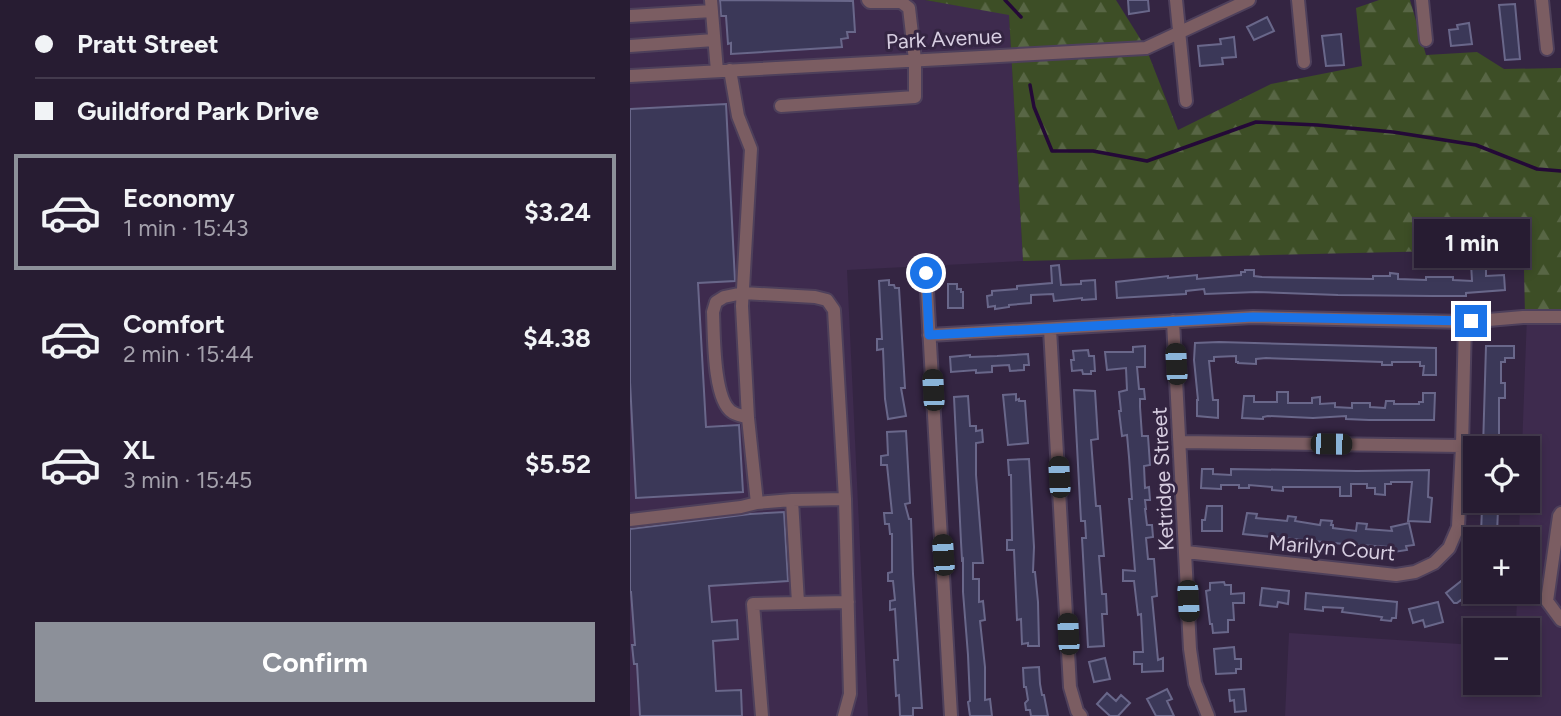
<!DOCTYPE html>
<html lang="en">
<head>
<meta charset="utf-8">
<style>
  body { margin:0; font-family:Figtree,sans-serif; background:#33293e; color:#f1f3f6; height:100vh; display:flex; flex-direction:column; font-size:26px; white-space:nowrap }
  * { box-sizing:border-box; margin:0 }
  p { font-size:23px; color:#a4a1ac }
  .icon { flex:none; width:38px; height:38px; fill:none; stroke:currentColor; stroke-width:2; stroke-linecap:round; stroke-linejoin:round }
  .map { position:relative; flex:1; overflow:hidden }
  .side { display:flex; flex-direction:column; background:#271c32; width:630px }
  .side>* { flex:none }
  .hud { display:grid; align-content:center; height:154px; padding:0 35px; background:#271c32 }
  .buttons { position:absolute; left:833px; top:436px; display:grid; gap:14px }
  .buttons a { display:grid; place-items:center; width:77px; height:77px; border-radius:0px; background:#271c32; box-shadow:0 4px 10px #0003,0 0 0 2px #433a4d; font-size:35px }
  .end { position:absolute; width:32px; height:32px; margin:-16px; border:9px solid #1a73e8; background:#fff; box-shadow:0 0 0 4px #fff }
  .from { border-radius:50% }
  .bubble { position:absolute; height:49px; border-radius:0px; background:#271c32; box-shadow:0 4px 10px #0003,0 0 0 2px #433a4d; font-size:23px; font-weight:700; line-height:49px; text-align:center }
  .car { position:absolute; width:21px; height:42px; margin:-21px -10px; border-radius:9px; box-shadow:0 0 5px 2px #0007; background:linear-gradient(#222 24%,#8ab4d8 0 40%,#222 0 76%,#8ab4d8 0 86%,#222 0) }
  .hud b { display:flex; align-items:center; gap:24px; height:66px; font-size:26px }
  .hud b+b { border-top:2px solid #433a4d }
  .hud i { width:18px; height:18px; background:#f1f3f6 }
  ul { padding:0; list-style:none }
  li { display:flex; align-items:center; gap:21px; height:116px; margin:0 14px 10px; padding:0 21px; border:4px solid transparent; border-radius:0px }
  li div { flex:1 }
  li b { display:block; font-size:26px }
  li em { font-style:normal; font-weight:700 }
  li.on { border-color:#8c9099 }
  li>.icon { width:63px; height:63px; stroke-width:1.5 }
  .action { display:flex; gap:14px; margin-top:auto; padding:14px 35px }
  .action a { flex:1; height:80px; border-radius:0px; background:#8c9099; color:#fff; font-size:28px; font-weight:700; line-height:80px; text-align:center }
  main { display:flex; flex:1; min-height:0 }
  .map>svg:first-child { display:block }
  .built { fill:#3e2b4e }
  .forest { fill:url(#forest-firs) }
  .lines { fill:none; stroke-linecap:round; stroke-linejoin:round }
  .stream { stroke:#240937; stroke-width:3.5 }
  .building { fill:#3b3858; stroke:#69678a; stroke-width:2 }
  .minor-casing { stroke:#4e405b; stroke-width:16 }
  .minor { stroke:#7b5d62; stroke-width:12 }
  .route { stroke:#1a73e8; stroke-width:9 }
  .labels { text-anchor:middle; stroke-width:6; stroke-linejoin:round; paint-order:stroke }
  .street-label { font-size:21px; fill:#d7cee1; stroke:#342542 }
</style>
</head>
<body>
<main>
<section class="side">
<div class="hud">
<b><i class="from"></i>Pratt Street</b>
<b><i></i>Guildford Park Drive</b>
</div>
<ul>
<li class="on"><svg class="icon" aria-label="car" viewBox="0 0 24 24"><path d="M5 17H2v-5l4-1 3-4h7l3 4 3 1v5h-3M9 17h6M6 11h13"/><circle cx="7" cy="17" r="2"/><circle cx="17" cy="17" r="2"/></svg><div><b>Economy</b><p>1 min · 15:43</p></div><em>$3.24</em></li>
<li><svg class="icon" aria-label="car" viewBox="0 0 24 24"><path d="M5 17H2v-5l4-1 3-4h7l3 4 3 1v5h-3M9 17h6M6 11h13"/><circle cx="7" cy="17" r="2"/><circle cx="17" cy="17" r="2"/></svg><div><b>Comfort</b><p>2 min · 15:44</p></div><em>$4.38</em></li>
<li><svg class="icon" aria-label="car" viewBox="0 0 24 24"><path d="M5 17H2v-5l4-1 3-4h7l3 4 3 1v5h-3M9 17h6M6 11h13"/><circle cx="7" cy="17" r="2"/><circle cx="17" cy="17" r="2"/></svg><div><b>XL</b><p>3 min · 15:45</p></div><em>$5.52</em></li>
</ul>
<div class="action"><a>Confirm</a></div>
</section>
<div class="map">
<svg width="931" height="716" viewBox="0 0 931 716">
  <defs>
    <pattern id="forest-firs" width="22" height="20" patternUnits="userSpaceOnUse" patternTransform="scale(1.75)"><rect width="22" height="20" fill="#3d4e26"/><path d="M5 1l3.5 6h-7zM16 11l3.5 6h-7z" fill="#586645"/></pattern>
  </defs>
  <rect width="100%" height="100%" fill="#342542"/>
  <path class="built" d="M0 0H295L379 14 393 261 217 270 238 716H0Z
    M931 314V716H655L659 633 845 645V682H898V630H886L887 592H898V539H889L890 501 898 500V448H892L897 315Z"/>
  <path class="forest" d="M295 0H486L516 48 548 130 641 84 732 66 726 8 749 0H780L796 55 847 52 874 69 931 68V316H895L894 269 852 250 393 261 379 15Z"/>
  <g class="lines">
    <path class="stream" d="M375 0 391 17
      M400 85 404 107 422 151H463L517 161 626 122 687 125 763 132 846 145 907 169 931 171"/>
  </g>
  <path class="building" d="M90 0 223 1 225 32H217L218 38 211 39 212 47 101 54V43L98 44 96 16H91Z
    M498 0H518L519 11 499 14Z
    M885 4 890 59 875 60 869 5Z
    M637 17 644 31 624 40 617 27Z
    M839 23 842 44 821 46 819 30 828 29 827 25Z
    M711 34 714 65 696 66 692 36Z
    M604 37 606 57 592 58 593 64 570 66 568 46 591 44 590 39Z
    M96 104 105 281 68 283 76 427 109 425 113 492 6 498 0 382V109Z
    M856 262V276L874 275 875 290 836 293V296H802L708 295 626 292 575 294 574 289 556 291V294L487 298 486 282 538 276V278L567 275V279L611 275V272H615V270H624V276L632 277 743 279V276H760V273L768 274V279L796 280V277H823V280L842 281 841 263Z
    M429 265 431 285 451 284V281L465 280 466 299 452 300V298L424 301 423 294 401 295V303L379 305V307L365 309V306L358 307 357 296 362 295V291L387 289V286L422 283 421 266Z
    M259 280V285H264L265 288H269L275 388H271L276 416 258 419 255 399 253 349 247 350V339H252L249 281Z
    M318 284H327V289H331V292H333V308H318Z
    M589 342 806 348V375H793L794 366H790V362H762V365H752V362L636 358 626 359V364L608 363V362H606V356L584 357V361H579L583 400H588V418L567 416V400H568L564 360 565 343Z
    M515 346V367H507L509 389H514L515 399H510V407L512 436H518L520 465 514 466 515 488 519 487 520 500H515L516 509H515L517 525H522L523 537 516 538 518 559H524L527 596 522 597 528 660 533 658V671L512 672V664H504V652H513L511 614 508 615 504 581H493V570L505 571 499 499H502L499 457 497 435 492 436 489 411H491L489 392 497 390 496 368 477 370 475 352H503V347Z
    M856 346H884V358H875V362H871V383H875V398H869V448H853Z
    M458 350 459 356H464L465 371H461V374H453L452 370 442 371 441 360H444L443 351Z
    M398 354 399 365H394V370L380 371 379 365 362 366V372L346 373V370L321 372 320 357 340 355V357L367 356Z
    M444 390 465 391 468 439 461 440 466 506H470L474 556H469L472 594H476L477 614H472L474 646 458 647 452 538H456L455 521H451Z
    M647 392H658V403H682V398L690 397V404L705 403V407L722 408V403H740V407L755 408 756 401H764V404H789V402H793V393H805L804 420H739L716 419V416L683 418 638 416 633 417V419L612 418 614 396H624V402H647Z
    M386 394V400L389 399V401H395L398 443 378 445 373 395Z
    M338 396 340 426H346V431L352 430 353 442 346 443V475L353 563H343V579H349V602L353 601 355 620 350 621 355 667V700L360 699 362 716H340L338 702 340 701 338 655 333 592V559L332 560 331 542 324 397Z
    M276 431 280 503 275 504 279 519H281L283 574 292 708H283V716H270L269 695 266 696 264 660H268V658L265 609 260 610V601L265 600 263 581H258V573L262 572V534H260L259 524H255L254 513H262L257 465H251V456L258 455 257 432Z
    M399 459 404 547 403 572H405L408 602 409 646H398V643L392 644 391 619 387 620 384 550H377V540H382L381 475H379L378 460Z
    M572 469H583V474L601 475V469L727 471 799 470 798 497 802 498 800 522 778 521 782 482H761V484H755V495L745 494V488H737V484H721V496H710V487H653V491L642 490V487L619 485V488H609V485H591V489L571 488Z
    M577 506H592V531H572V520H575Z
    M852 508 868 509 867 534 851 533Z
    M154 512 158 581 79 586 82 622 107 620 108 639 83 641 86 691 111 690 112 716H10L7 664H4L2 645H5L1 592H0V529L120 514Z
    M617 513 627 514 626 518 657 521 658 516 666 517 665 521 690 525 691 520 702 521 701 525H703V528L726 531 727 523 737 524 736 529 762 531 761 527 779 523 784 545 776 546 777 550 764 552 763 549 760 550 759 547 714 544 613 534Z
    M835 578 844 590 837 595 841 599 834 604 831 600 827 603H824L816 593Z
    M594 582 595 585H601V594L614 593V603H603L604 620H598V632L583 633 582 624H580L576 591 580 590V583Z
    M632 588 659 591 658 604 648 602 647 607 630 605Z
    M676 593 767 602 766 618H762L761 621 751 620 752 617 712 612 713 608 693 607V611L675 609Z
    M808 602 813 622 795 627 793 620 783 623 779 609Z
    M604 647 605 659H611V669H606V673L586 674 584 649Z
    M475 658 480 679 464 682 459 662Z
    M409 667 410 684 412 695H414L418 716H401L400 710H396L395 703 398 700 396 687H394L393 668Z
    M537 689 542 699 537 701 544 716H526L517 699Z
    M614 689 616 711 605 712 604 700 600 701 599 690Z
    M477 693 486 701 491 695 500 703 488 716H480L467 704Z"/>
  <g class="lines">
    <g class="minor-casing">
      <path id="minor" d="M81 0 87 71
        M546 0 556 101
        M668 0 674 62
        M792 0 796 40
        M912 0 917 49
        M0 16 82 11
        M0 46 84 40
        M0 76 516 48 619 0
        M151 106 285 97V60L279 8 271 2H240L238 0
        M296 273 321 716
        M543 321 560 649 565 683 578 716
        M420 329 440 687 447 711 451 716
        M299 335 623 317 835 322 893 317H931
        M118 418C113 416 107 415 102 412 83 400 84 334 83 312L86 302 94 297 113 293 185 297 197 300 204 310 215 499 220 694 214 716
        M550 442 832 446
        M162 500 215 499
        M127 503 162 500 168 603 123 604 132 716
        M931 513 929 516 917 601 931 620
        M0 520 111 507 127 503 118 418 112 306 121 149 108 116 100 70
        M556 552 766 575 785 572 804 563 819 548 828 527 832 446 835 322
        M168 603 218 602"/>
    </g>
    <use href="#minor" class="minor"/>
  </g>
  <g class="lines">
    <path class="route" d="M296 273 299 335 623 317 841 321"/>
  </g>
  <g class="labels">
    <g class="street-label">
      <text transform="translate(314 39) rotate(-3)" y="7">Park Avenue</text>
      <text transform="translate(533 479) rotate(-93)" y="7">Ketridge Street</text>
      <text transform="translate(702 548) rotate(5)" y="7">Marilyn Court</text>
    </g>
  </g>
</svg>
<div class="buttons">
<a><svg class="icon" aria-label="locate" viewBox="0 0 24 24"><circle cx="12" cy="12" r="6"/><path d="M12 2v4M12 18v4M2 12h4M18 12h4"/></svg></a>
<a>+</a>
<a>−</a>
</div>
<i class="end from" style="left:296px;top:273px"></i>
<i class="end" style="left:841px;top:321px"></i>
<div class="bubble" style="left:784px;top:219px;width:116px">1 min</div>
<i class="car" style="left:546px;top:364px;rotate:357deg"></i>
<i class="car" style="left:303px;top:390px;rotate:357deg"></i>
<i class="car" style="left:701px;top:444px;rotate:91deg"></i>
<i class="car" style="left:429px;top:477px;rotate:357deg"></i>
<i class="car" style="left:313px;top:555px;rotate:356deg"></i>
<i class="car" style="left:558px;top:601px;rotate:177deg"></i>
<i class="car" style="left:438px;top:634px;rotate:357deg"></i>
</div>
</main>
</body>
</html>
